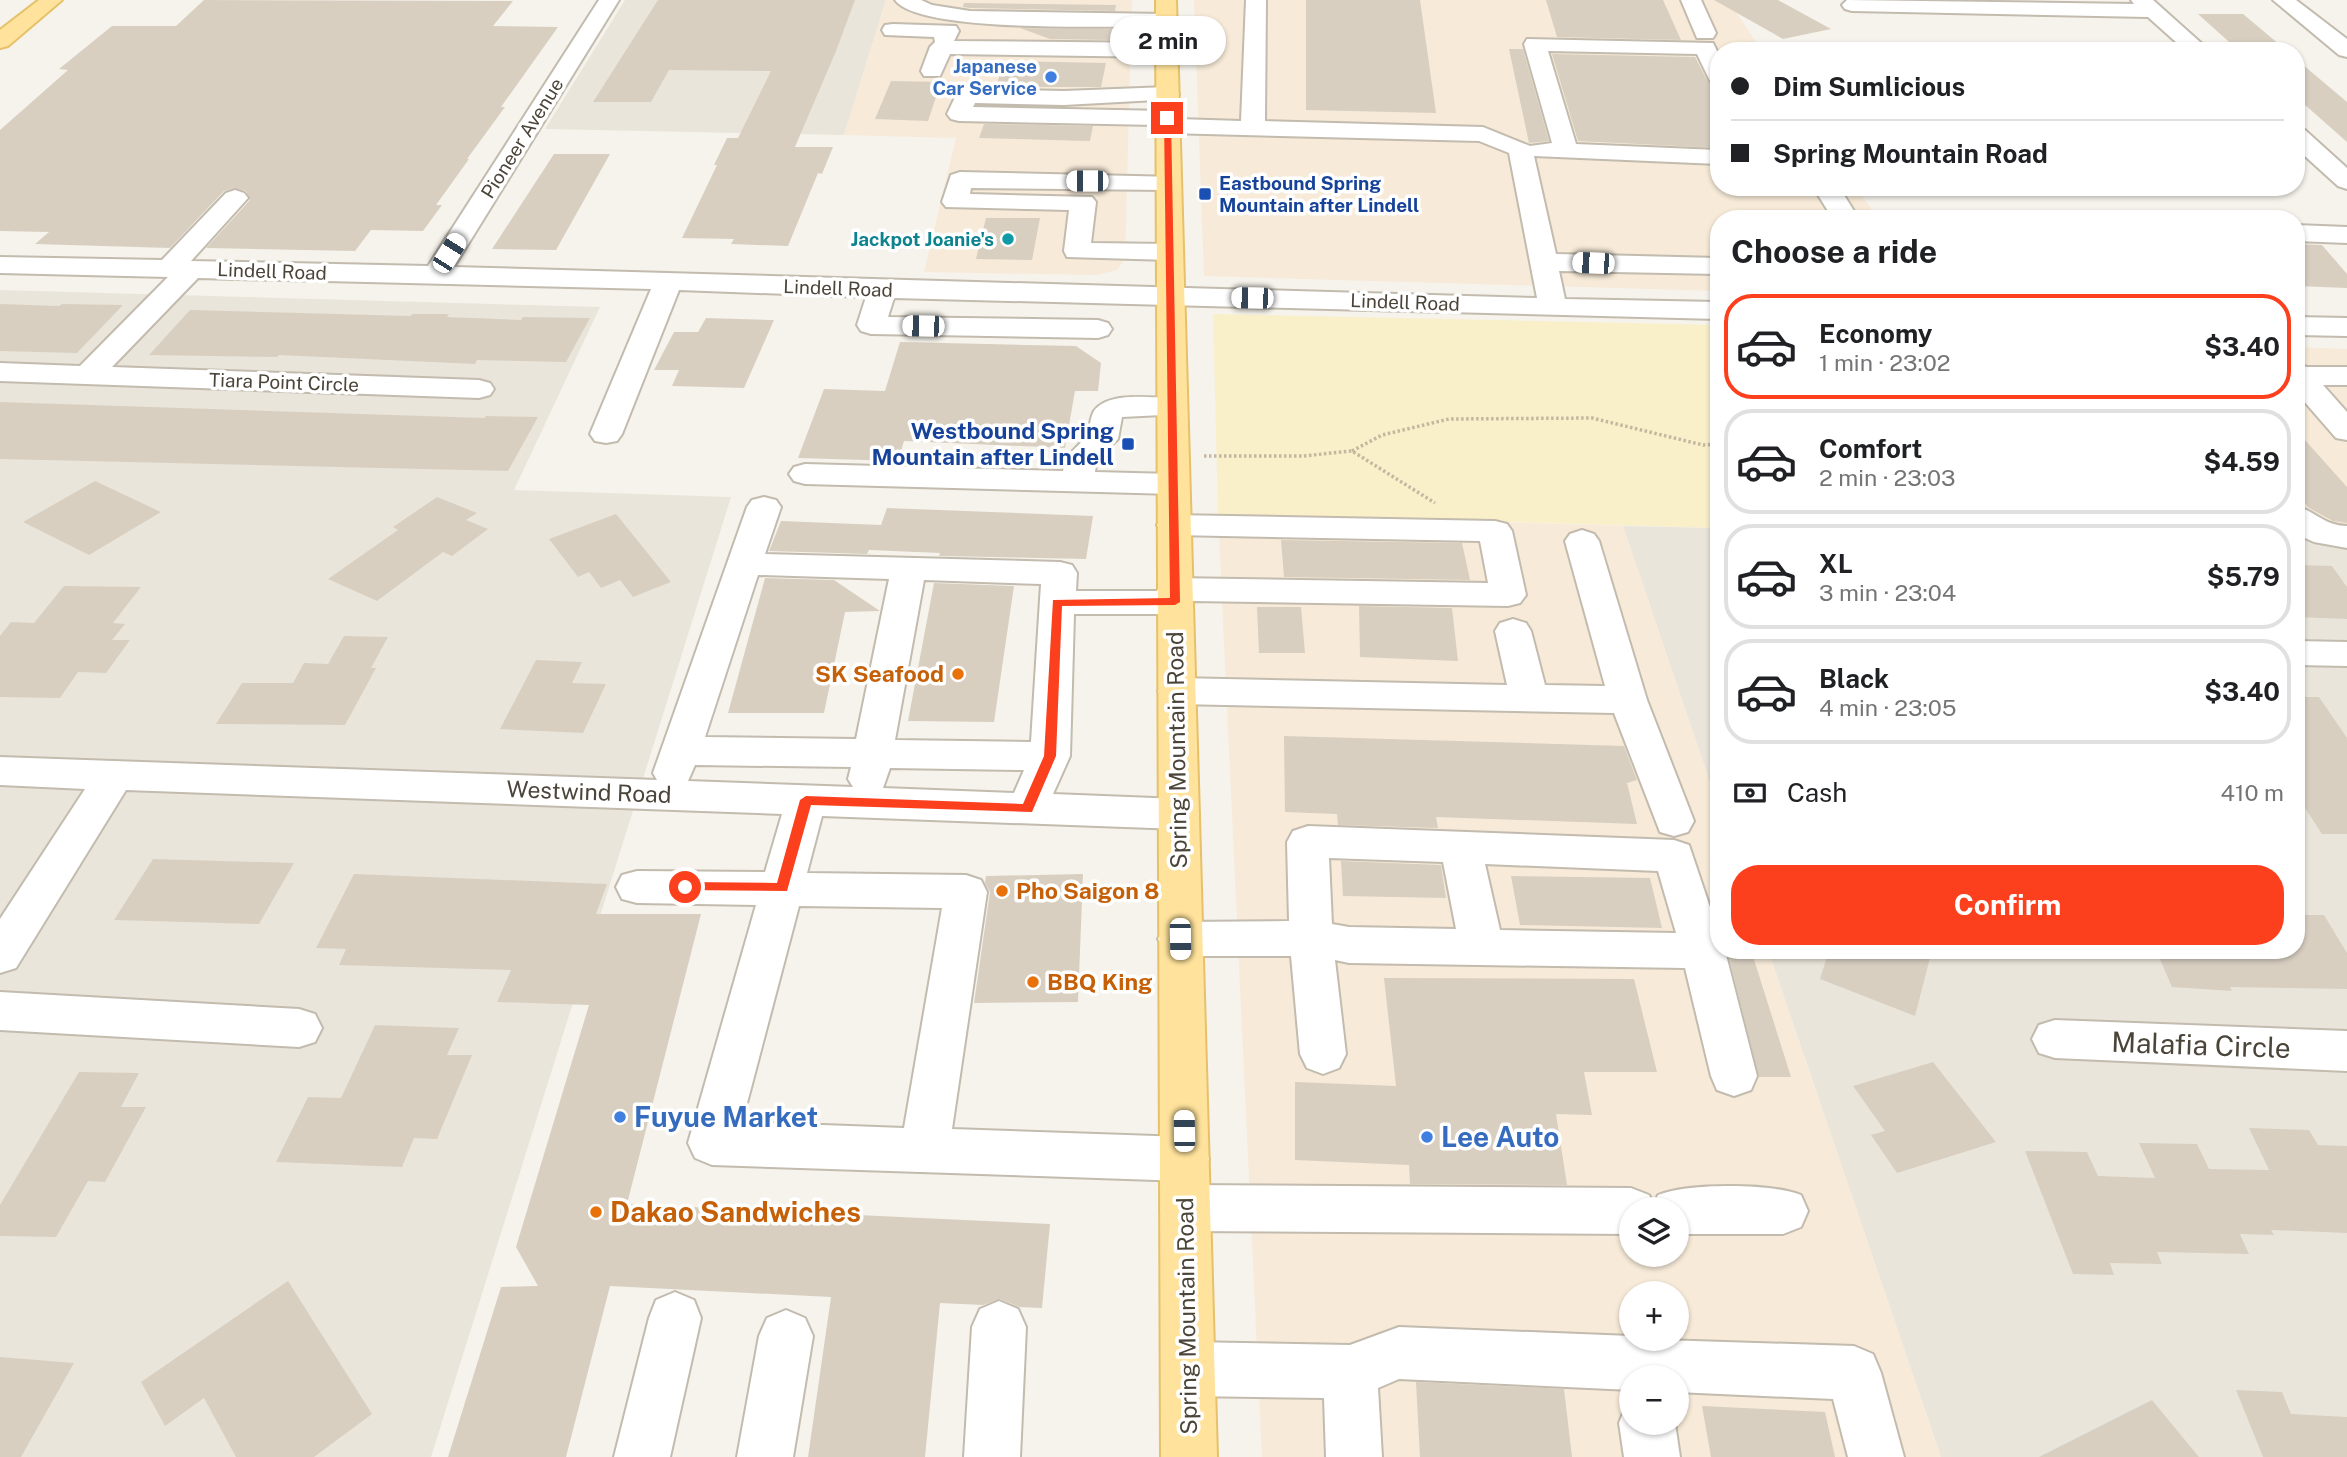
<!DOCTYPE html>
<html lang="en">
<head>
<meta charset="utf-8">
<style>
  body { margin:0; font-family:"Public Sans",sans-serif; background:#f6f6f6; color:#202124; height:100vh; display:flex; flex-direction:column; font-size:26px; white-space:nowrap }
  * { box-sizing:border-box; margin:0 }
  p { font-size:23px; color:#757577 }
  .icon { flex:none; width:38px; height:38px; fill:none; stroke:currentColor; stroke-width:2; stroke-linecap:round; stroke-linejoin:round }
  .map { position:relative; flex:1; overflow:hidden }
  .side { position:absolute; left:1710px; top:210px; width:595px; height:749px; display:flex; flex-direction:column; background:#fff; border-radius:28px; box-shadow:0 2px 5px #0004 }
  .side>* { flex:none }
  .top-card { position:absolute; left:1710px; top:42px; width:595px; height:154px; border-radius:28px; box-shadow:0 2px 5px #0004; display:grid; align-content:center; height:154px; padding:0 21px; background:#fff }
  .fabs { position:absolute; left:1619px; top:1197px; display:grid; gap:14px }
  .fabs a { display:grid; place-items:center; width:70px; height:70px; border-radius:50%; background:#fff; box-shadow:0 2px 5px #0004; font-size:35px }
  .end { position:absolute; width:32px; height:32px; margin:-16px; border:9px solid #fc3f1d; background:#fff; box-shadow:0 0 0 4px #fff }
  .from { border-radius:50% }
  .bubble { position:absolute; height:49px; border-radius:24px; background:#fff; box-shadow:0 2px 5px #0004; font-size:23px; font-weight:700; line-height:49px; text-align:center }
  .car { position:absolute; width:21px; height:42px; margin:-21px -10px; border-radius:9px; box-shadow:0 0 5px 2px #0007; background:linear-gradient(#fff 24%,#345 0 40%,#fff 0 76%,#345 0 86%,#fff 0) }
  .top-card b { display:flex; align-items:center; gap:24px; height:66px; font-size:26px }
  .top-card b+b { border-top:2px solid #e0e0e0 }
  .top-card i { width:18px; height:18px; background:#202124 }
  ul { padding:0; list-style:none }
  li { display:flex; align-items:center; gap:21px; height:105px; margin:0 14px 10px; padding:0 7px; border:4px solid #e0e0e0; border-radius:28px }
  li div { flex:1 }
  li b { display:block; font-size:26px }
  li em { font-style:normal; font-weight:700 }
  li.selected { border-color:#fc3f1d }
  li>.icon { width:63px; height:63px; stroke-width:1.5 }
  h2 { padding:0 21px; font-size:32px; line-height:84px }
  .pay { display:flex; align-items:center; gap:18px; height:77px; padding:0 21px; font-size:26px }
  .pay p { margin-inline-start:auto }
  .action { display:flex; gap:14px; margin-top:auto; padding:14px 21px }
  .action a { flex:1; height:80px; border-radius:28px; background:#fc3f1d; color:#fff; font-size:28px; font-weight:700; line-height:80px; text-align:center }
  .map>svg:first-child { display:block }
  .residential { fill:#eae5da }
  .commercial { fill:#f7ead8; fill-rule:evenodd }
  .sand { fill:#f9efc9 }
  .building { fill:#d8cfc1 }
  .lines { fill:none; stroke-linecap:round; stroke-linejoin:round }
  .minor-casing { stroke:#c2bbae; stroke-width:4 }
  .major-casing { stroke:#e6c16a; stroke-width:4 }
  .path { stroke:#c4b79f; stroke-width:3.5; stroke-dasharray:2.5 2.5; stroke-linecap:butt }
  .minor { fill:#fff; fill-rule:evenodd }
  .major { fill:#ffe39c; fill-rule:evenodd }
  .route { fill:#fc3f1d }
  .shop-dot { fill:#3f7fe0; stroke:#fff; stroke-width:2.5 }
  .transit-dot { fill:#1a4fb4; stroke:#fff; stroke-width:2.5 }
  .culture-dot { fill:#0f9aa8; stroke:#fff; stroke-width:2.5 }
  .food-dot { fill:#e8710a; stroke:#fff; stroke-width:2.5 }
  .labels { text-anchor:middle; stroke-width:7; stroke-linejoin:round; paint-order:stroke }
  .far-shop-label { font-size:19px; font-weight:bold; fill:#366cbe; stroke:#fff; text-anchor:end }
  .far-street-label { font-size:19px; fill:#4b4439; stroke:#fff }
  .far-transit-label { font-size:19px; font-weight:bold; fill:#164399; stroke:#fff; text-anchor:start }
  .far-culture-label { font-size:19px; font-weight:bold; fill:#0d838f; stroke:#fff; text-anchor:end }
  .transit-label { font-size:23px; font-weight:bold; fill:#164399; stroke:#fff; text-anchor:end }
  .food-label { font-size:23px; font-weight:bold; fill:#c56008; stroke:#fff; text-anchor:start }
  .street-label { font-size:23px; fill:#4b4439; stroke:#fff }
  .near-street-label { font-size:28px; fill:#4b4439; stroke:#fff }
  .near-shop-label { font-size:28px; font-weight:bold; fill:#366cbe; stroke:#fff; text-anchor:start }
  .near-food-label { font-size:28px; font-weight:bold; fill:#c56008; stroke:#fff; text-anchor:start }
</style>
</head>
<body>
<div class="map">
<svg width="2347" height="1457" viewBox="0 0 2347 1457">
  <rect width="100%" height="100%" fill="#f6f3ec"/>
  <path class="residential" d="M625 0H886L844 135 545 129Z
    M0 290 600 307 514 490 731 497 431 1457H0Z
    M1623 526 1718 528V806Z
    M2296 540 2347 542V1457H1941L1768 950H2296Z"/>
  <path class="commercial" d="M886 0H1132L1125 259 1117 270 1096 275 924 272 956 138 844 135Z
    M1194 0H1728L1762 51H1718V187H1856L1878 219H1718V291L1204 276Z
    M2296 347 2347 349V542L2296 540Z
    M1218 514 1623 526 1718 806V950H1768L1941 1457H1262ZM1631 1209H1676V1255H1631ZM1631 1293H1676V1339H1631ZM1631 1377H1676V1423H1631Z"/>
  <path class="sand" d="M1213 314 1718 325V528L1218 514Z"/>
  <path class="building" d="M204 0 513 1 493 26 558 27 501 107H505L467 159H469L436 205H442L423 231 371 230 355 251 206 248 250 200 246 191 234 188 224 191 170 248 35 244 49 232 0 231V130L68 70 59 69 112 26H176Z
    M658 0H855L836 51 795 147H833L822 174 818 173 788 246 731 244 734 239 682 238 717 165H714L727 138H738L771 71 669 70 651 102H593Z
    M1306 0H1420L1436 113 1306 110Z
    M1546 0H1663L1681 40 1557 37Z
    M1714 0H1778L1831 29 1783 39Z
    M964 3 1116 5 1115 11 970 8 963 7Z
    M2198 14H2243L2286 50H2238Z
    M1020 28 1066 29H1112L1111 40 1050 39Z
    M1509 49H1523L1549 141 1529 143Z
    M1552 54 1695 57 1708 82 1714 85 1718 95V148L1578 141Z
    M2296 59 2347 102V142L2296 97Z
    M1004 61 1106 63 1101 87H996Z
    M891 81 941 82 928 121 875 119Z
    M984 124 1093 126 1090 141 979 138Z
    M554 154H610L556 250 492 249Z
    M986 218H1040L1032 260 976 259Z
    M2296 244 2322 245 2347 274V288L2296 286Z
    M0 304 59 306 62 304 123 305 77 353 0 351Z
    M190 310 411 316 412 314H449L447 317 521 320 523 317 590 318 566 362 477 360 475 364 279 355 277 357 149 355Z
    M706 318 774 320 744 388 672 386 679 370H654L674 332H698Z
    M900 342 1076 346 1101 363 1098 391H1075L1065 448 904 441 898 461 798 458 824 389 885 391Z
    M0 402 485 418 486 416 538 417 508 471 0 459Z
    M2296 430 2347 487V523L2333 521 2309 508 2296 493Z
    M95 481 161 512 89 555 23 522Z
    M437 497 477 513 466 520 488 529 452 556 443 552 377 601 328 579 398 530 393 527Z
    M887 508 1093 516 1086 559 939 556 940 553 869 550 867 554 769 551 781 521 881 525Z
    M616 514 671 582 633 597 620 580 601 588 589 572 578 577 549 539Z
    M1281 540 1462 543 1470 580 1284 577Z
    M2296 565 2332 566 2347 587V619L2296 617Z
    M765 578 834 580 880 611 845 612 824 713H728Z
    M934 583 1014 586 994 722 908 721Z
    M64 586 141 587 113 623 125 624 112 640H130L106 673 78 672 60 698 0 697V636L11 622 34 623Z
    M1359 606 1452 608 1458 661 1360 657Z
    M1257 607H1301L1305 653H1259Z
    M344 636 388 637 371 668H376L345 725 216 724 242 683H293L304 663 328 664Z
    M536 660 582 662 572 683 606 684 583 733 500 729Z
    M2296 697H2319L2347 738V834H2322L2296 794Z
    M1284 736 1624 746 1637 780 1627 783 1637 824 1436 817 1438 828 1338 825 1337 814 1285 812Z
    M153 859 294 863 259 924 114 920Z
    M1341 861 1441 865 1446 898 1343 896Z
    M354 874 607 884 596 914H701L627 1204 1050 1224 1042 1308 1019 1307 1000 1299 983 1305 940 1303 925 1457H808L831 1297 610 1286 566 1457H448L501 1287 538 1286 516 1247 589 1005 497 1002 511 970 339 965 346 949 316 948Z
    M1083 874 1078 1002 974 1003 990 892 985 883 986 876Z
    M1511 876 1650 878 1662 928 1520 925Z
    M2296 915H2324L2347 953V989L2230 987 2232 991 2172 987 2156 950H2296Z
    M1727 950H1751L1791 1077H1759Z
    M1829 950H1932L1915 1016 1820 979Z
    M1384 978 1634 979 1657 1072H1584L1592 1115 1556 1114 1567 1185 1410 1184 1409 1165 1295 1160V1082L1396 1086Z
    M375 1025 459 1028 447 1055H472L437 1139 414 1138 402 1167 276 1162 308 1097 341 1098Z
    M1933 1062 1996 1142 1897 1173 1871 1135 1885 1131 1853 1086Z
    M79 1072 139 1073 121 1107H146L105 1182 88 1181 56 1237 0 1236V1205Z
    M2249 1128 2309 1130 2318 1145 2347 1146V1233L2271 1230 2274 1235 2240 1234 2249 1254 2157 1252 2162 1264 2110 1263 2114 1275 2073 1274 2025 1151 2087 1152 2098 1176 2155 1178 2139 1143 2197 1144 2209 1169 2269 1170Z
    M288 1281 372 1414 314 1457H236L204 1398 165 1426 141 1382Z
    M0 1357 74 1363 21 1457H0Z
    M1416 1382 1564 1389 1572 1457H1420Z
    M2236 1390 2282 1392 2291 1414 2347 1417V1457H2263Z
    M2152 1400 2199 1457H2039Z
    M1702 1406 1825 1412 1835 1457H1711Z"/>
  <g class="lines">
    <g class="minor-casing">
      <path id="minor" d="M599 0H619L454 267 1537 298 1509 153 1479 141 1167 133 1159 131 1156 125 959 121 951 119 947 114 958 91 966 89 1064 91 1167 87 1175 89 1179 94 1175 99 1064 105 975 103 973 107 1167 111 1175 113 1178 119 1241 121 1246 0H1266L1265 121 1483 127 1530 146 1552 143 1524 44 1527 39 1713 43 1718 53V83L1710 81 1697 54 1548 51 1576 144 1718 150V164L1534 156 1556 254 1718 258V274L1559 271 1565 299 1718 302V319L894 298 888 317 1098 320 1108 323 1112 329 1108 335 1098 338 871 334 861 331 857 325 866 297 679 290 622 434 617 441 606 443 595 441 590 434 651 289 198 278 112 367 479 380 490 383 494 389 490 395 479 398 0 381V363L80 366 168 277 0 273V257L162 260 226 193 235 190 244 193 248 198 191 261 428 266Z
        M895 0H921L932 5 970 11 1166 14 1174 15 1177 20 1174 25 1166 26C1119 26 918 34 895 0Z
        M1681 0H1701L1716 33 1713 38H1697Z
        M1847 0 2134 4 2131 0H2153L2210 51H2186L2148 17 1852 11 1845 9 1842 5Z
        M2273 0H2296L2347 39V57L2339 55Z
        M893 24 956 26 959 31 954 41 1167 43 1175 45 1178 50 1175 55 1167 57 950 54 940 76H924L921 71 930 47 935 42 934 37 885 35 882 30 885 25Z
        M2296 128 2305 130 2347 168V189L2338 186 2296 148Z
        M960 172 1177 177 1181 182 1177 187 1168 190 971 188 970 194 1092 197 1096 202 1091 243 1169 244 1179 246 1182 252 1179 258 1169 260 1067 257 1064 251 1069 210 946 207 942 202 951 175Z
        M1813 187H1839L1859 219H1833Z
        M2296 225 2347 227V243L2296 241Z
        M2296 317 2347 318V336L2296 335Z
        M2296 364 2307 367H2347V385H2323L2347 412V440L2336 438 2296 392Z
        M1172 398 1183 400 1187 407 1183 414 1122 417 1118 439 1097 459 1095 472 1173 474 1185 477 1189 484 1185 491 1173 494 805 484 794 481 789 474 794 467 805 464 1063 471C1068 449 1075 452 1086 436 1091 430 1089 419 1094 411 1109 391 1150 398 1172 398Z
        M764 497 776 500 781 507 765 554 1060 562 1072 565 1077 573 1076 591H1157L1162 581 1174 578 1488 583 1480 541 1174 535 1162 532 1157 525 1162 518 1174 515 1495 521 1507 524 1512 531 1526 595 1520 603 1508 606 1192 601 1188 610 1175 614H1074L1070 756 1053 794 1179 799 1193 803 1199 814 1193 825 1179 829 822 816 807 873 966 875 981 880 987 892 952 1129 1185 1137 1202 1143 1209 1159 1202 1175 1185 1181 712 1165 695 1158 688 1143 756 905 637 903 622 899 616 887 622 875 637 871 765 872 782 814 126 790 16 968 0 973V919L85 789 0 785V757L657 780 653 773 747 507 752 500ZM758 575 889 579 856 739 705 737ZM924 580 1041 584 1031 742 895 740ZM695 765 851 767 848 779 853 787 688 781ZM890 768 1024 770 1014 793 883 788ZM799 906 942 908 904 1128 742 1122Z
        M2296 506C2315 511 2325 526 2347 526V548L2314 542 2296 534Z
        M1582 530 1594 534 1599 541 1647 700 1694 821 1688 832 1674 836 1660 832 1614 713 1177 704 1164 700 1158 691 1164 682 1177 678 1507 685 1495 631 1500 623 1513 619 1526 623 1531 631 1545 685 1605 686 1565 541 1570 534Z
        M2296 641 2347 642V666L2296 665Z
        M1308 826 1674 840 1689 845 1718 931V950L1725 951 1757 1076 1751 1090 1734 1096 1717 1090 1711 1076 1685 968 1349 963 1335 960 1346 1054 1339 1068 1323 1074 1307 1068 1300 1054 1291 956H1180L1165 951 1158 939 1165 927 1180 922 1289 921 1287 842 1293 831ZM1329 858 1443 862 1456 929 1349 927 1332 924ZM1485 864 1658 871 1676 933 1500 930Z
        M0 992 299 1009 315 1014 322 1028 315 1042 299 1047 0 1030Z
        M2055 1020 2347 1031V1071L2055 1058 2039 1053 2032 1039 2039 1025Z
        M1185 1185 1631 1188 1649 1195 1654 1205 1658 1195C1688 1183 1771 1183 1801 1195L1808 1211 1801 1227 1783 1234H1676V1209H1631V1234L1185 1231 1167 1224 1160 1208 1167 1192Z
        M675 1292 694 1300 701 1318 670 1457H614L649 1318 656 1300Z
        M999 1301 1018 1309 1026 1327 1020 1457H964L972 1327 980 1309Z
        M786 1310 805 1318 813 1336 793 1457H737L759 1336 767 1318Z
        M1399 1327 1631 1336V1339L1854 1346 1873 1354 1881 1373 1904 1457H1848L1833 1399 1676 1392V1377H1631V1390L1399 1379 1378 1388 1382 1457H1326L1324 1398 1188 1396 1169 1388 1161 1369 1169 1350 1188 1342 1350 1345Z
        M1631 1402V1423H1675L1680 1457H1624L1619 1423 1627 1403Z"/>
    </g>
    <g class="major-casing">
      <path id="major" d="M39 0H62L8 46 0 48V30Z
        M1156 0H1176L1217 1457H1161Z"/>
    </g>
    <path class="path" d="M1352 451 1382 435 1449 419 1592 418 1703 445 1718 444
      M1204 456H1303L1352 451 1435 503"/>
    <use href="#minor" class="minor"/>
    <use href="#major" class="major"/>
  </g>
  <path class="route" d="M1167 116 1171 118 1180 602 1175 605 1062 606 1056 756 1032 812 811 805 787 891 681 890 679 887 685 882 777 883 800 800 806 796 1023 804 1044 756 1053 600 1170 598 1164 118Z"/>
  <g class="shop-dot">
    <circle cx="1051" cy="77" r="7"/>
    <circle cx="620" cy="1117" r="7"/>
    <circle cx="1427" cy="1137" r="7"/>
  </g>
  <g class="transit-dot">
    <rect x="1198" y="187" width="14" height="14" rx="3.5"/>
    <rect x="1121" y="437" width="14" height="14" rx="3.5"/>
  </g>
  <circle class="culture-dot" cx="1008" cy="239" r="7"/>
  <g class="food-dot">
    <circle cx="958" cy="674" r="7"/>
    <circle cx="1002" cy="891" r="7"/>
    <circle cx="1033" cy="982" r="7"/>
    <circle cx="596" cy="1212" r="7"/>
  </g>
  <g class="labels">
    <g class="far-shop-label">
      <text x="1037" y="73">Japanese<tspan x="1037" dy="22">Car Service</tspan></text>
    </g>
    <g class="far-street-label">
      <text transform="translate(522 138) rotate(-58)" y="7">Pioneer Avenue</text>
      <text transform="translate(272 271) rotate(2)" y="7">Lindell Road</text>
      <text transform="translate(838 288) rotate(2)" y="7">Lindell Road</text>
      <text transform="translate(1405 302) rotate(2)" y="7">Lindell Road</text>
      <text transform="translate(284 382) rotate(2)" y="7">Tiara Point Circle</text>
    </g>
    <g class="far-transit-label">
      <text x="1219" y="190">Eastbound Spring<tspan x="1219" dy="22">Mountain after Lindell</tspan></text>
    </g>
    <g class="far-culture-label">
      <text x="994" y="246">Jackpot Joanie's</text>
    </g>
    <g class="transit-label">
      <text x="1114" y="439">Westbound Spring<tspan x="1114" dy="26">Mountain after Lindell</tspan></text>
    </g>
    <g class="food-label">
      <text x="944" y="682" text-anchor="end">SK Seafood</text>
      <text x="1016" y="899">Pho Saigon 8</text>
      <text x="1047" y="990">BBQ King</text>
    </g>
    <g class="street-label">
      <text transform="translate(1177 750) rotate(-91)" y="8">Spring Mountain Road</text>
      <text transform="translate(589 792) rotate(2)" y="8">Westwind Road</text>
      <text transform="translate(1187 1316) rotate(-91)" y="8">Spring Mountain Road</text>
    </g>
    <g class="near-street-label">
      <text transform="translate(2201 1045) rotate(2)" y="10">Malafia Circle</text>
    </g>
    <g class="near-shop-label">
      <text x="634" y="1127">Fuyue Market</text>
      <text x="1441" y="1147">Lee Auto</text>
    </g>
    <g class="near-food-label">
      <text x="610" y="1222">Dakao Sandwiches</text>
    </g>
  </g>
</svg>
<div class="fabs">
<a><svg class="icon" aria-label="layers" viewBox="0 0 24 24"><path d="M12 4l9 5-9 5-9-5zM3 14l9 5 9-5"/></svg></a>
<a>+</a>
<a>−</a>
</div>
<i class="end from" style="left:685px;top:887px"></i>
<i class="end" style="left:1167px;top:118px"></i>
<div class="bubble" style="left:1110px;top:16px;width:116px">2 min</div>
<i class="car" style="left:1087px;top:181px;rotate:270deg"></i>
<i class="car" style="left:449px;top:253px;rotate:32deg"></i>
<i class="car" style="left:1593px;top:263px;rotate:272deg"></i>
<i class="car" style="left:1252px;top:298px;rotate:271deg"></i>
<i class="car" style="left:923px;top:326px;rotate:271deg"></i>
<i class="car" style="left:1180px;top:939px;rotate:179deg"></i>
<i class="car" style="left:1184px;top:1131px;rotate:359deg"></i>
<div class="top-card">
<b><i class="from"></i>Dim Sumlicious</b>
<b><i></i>Spring Mountain Road</b>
</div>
<section class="side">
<h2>Choose a ride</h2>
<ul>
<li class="selected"><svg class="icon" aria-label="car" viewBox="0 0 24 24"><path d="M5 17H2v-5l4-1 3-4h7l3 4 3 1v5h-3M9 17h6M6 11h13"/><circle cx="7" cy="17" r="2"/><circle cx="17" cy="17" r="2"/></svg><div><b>Economy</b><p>1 min · 23:02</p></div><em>$3.40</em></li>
<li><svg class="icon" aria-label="car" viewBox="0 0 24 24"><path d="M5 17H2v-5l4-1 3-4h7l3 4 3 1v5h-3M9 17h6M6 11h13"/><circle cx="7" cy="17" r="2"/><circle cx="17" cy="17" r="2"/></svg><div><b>Comfort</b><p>2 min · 23:03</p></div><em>$4.59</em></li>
<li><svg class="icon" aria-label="car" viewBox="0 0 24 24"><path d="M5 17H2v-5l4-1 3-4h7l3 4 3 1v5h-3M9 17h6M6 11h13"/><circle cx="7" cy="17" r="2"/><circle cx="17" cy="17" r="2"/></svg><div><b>XL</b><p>3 min · 23:04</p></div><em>$5.79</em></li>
<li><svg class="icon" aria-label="car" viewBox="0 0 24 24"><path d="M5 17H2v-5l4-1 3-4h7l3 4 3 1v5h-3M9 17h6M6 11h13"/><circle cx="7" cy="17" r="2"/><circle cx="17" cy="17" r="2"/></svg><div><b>Black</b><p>4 min · 23:05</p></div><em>$3.40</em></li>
</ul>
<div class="pay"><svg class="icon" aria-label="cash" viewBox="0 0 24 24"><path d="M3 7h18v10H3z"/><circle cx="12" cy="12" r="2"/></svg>Cash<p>410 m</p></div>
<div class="action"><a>Confirm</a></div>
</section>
</div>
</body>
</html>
